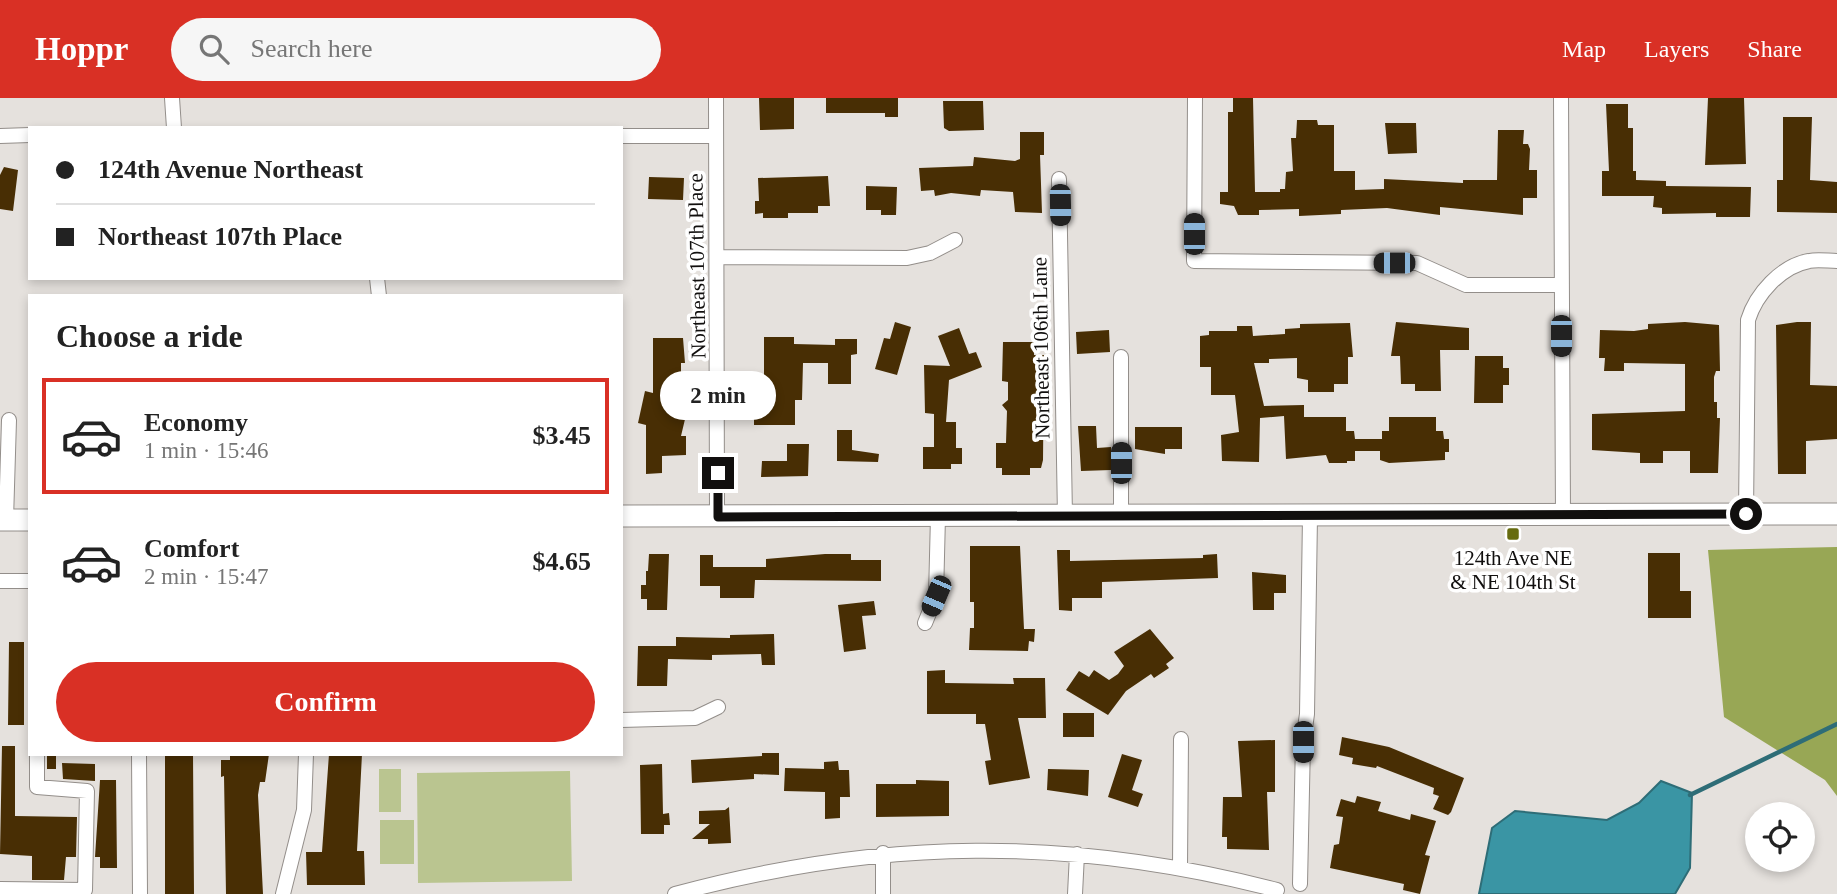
<!DOCTYPE html>
<html lang="en">
<head>
<meta charset="utf-8">
<style>
  body { margin:0; font-family:Georgia,serif; background:#f6f6f6; color:#222; height:100vh; display:flex; flex-direction:column; font-size:26px; white-space:nowrap }
  * { box-sizing:border-box; margin:0 }
  p { font-size:23px; color:#767676 }
  .icon { flex:none; width:38px; height:38px; fill:none; stroke:currentColor; stroke-width:2; stroke-linecap:round; stroke-linejoin:round }
  .map { position:relative; flex:1; overflow:hidden }
  .panel { position:absolute; left:28px; top:196px; width:595px; height:462px; display:flex; flex-direction:column; background:#fff; border-radius:0px; box-shadow:0 4px 10px #0003 }
  .panel>* { flex:none }
  .banner { position:absolute; left:28px; top:28px; width:595px; height:154px; border-radius:0px; box-shadow:0 4px 10px #0003; display:grid; align-content:center; height:154px; padding:0 28px; background:#fff }
  .controls { position:absolute; left:1745px; top:704px; display:grid; gap:14px }
  .controls a { display:grid; place-items:center; width:70px; height:70px; border-radius:50%; background:#fff; box-shadow:0 4px 10px #0003; font-size:35px }
  .end { position:absolute; width:32px; height:32px; margin:-16px; border:9px solid #110f0e; background:#fff; box-shadow:0 0 0 4px #fff }
  .from { border-radius:50% }
  .bubble { position:absolute; height:49px; border-radius:24px; background:#fff; box-shadow:0 4px 10px #0003; font-size:23px; font-weight:700; line-height:49px; text-align:center }
  .car { position:absolute; width:21px; height:42px; margin:-21px -10px; border-radius:9px; box-shadow:0 0 5px 2px #0007; background:linear-gradient(#222 24%,#8ab4d8 0 40%,#222 0 76%,#8ab4d8 0 86%,#222 0) }
  .banner b { display:flex; align-items:center; gap:24px; height:66px; font-size:26px }
  .banner b+b { border-top:2px solid #e0e0e0 }
  .banner i { width:18px; height:18px; background:#222 }
  ul { padding:0; list-style:none }
  li { display:flex; align-items:center; gap:21px; height:116px; margin:0 14px 10px; padding:0 14px; border:4px solid transparent; border-radius:0px }
  li div { flex:1 }
  li b { display:block; font-size:26px }
  li em { font-style:normal; font-weight:700 }
  li.selected { border-color:#d93025 }
  li>.icon { width:63px; height:63px; stroke-width:1.5 }
  h2 { padding:0 28px; font-size:32px; line-height:84px }
  .cta { display:flex; gap:14px; margin-top:auto; padding:14px 28px }
  .cta a { flex:1; height:80px; border-radius:42px; background:#d93025; color:#fff; font-size:28px; font-weight:700; line-height:80px; text-align:center }
  header { display:flex; align-items:center; gap:42px; box-sizing:border-box; height:98px; padding:0 35px; background:#d93025; color:#fff }
  header strong { font-size:33px }
  nav { display:flex; gap:38px; margin-inline-start:auto; font-size:24px }
  .search { width:490px; height:63px; background:#f6f6f6; display:flex; align-items:center; gap:18px; box-sizing:border-box; padding:0 24px; border-radius:38px; color:#767676; font-size:26px }
  .map>svg:first-child { display:block }
  .green { fill:#bac590 }
  .forest { fill:#98a755 }
  .water { fill:#3a95a4; stroke:#2e6d77; stroke-width:2 }
  .lines { fill:none; stroke-linecap:round; stroke-linejoin:round }
  .stream { stroke:#2e6d77; stroke-width:4.5 }
  .building { fill:#482e04 }
  .minor-casing { stroke:#938e8a; stroke-width:16 }
  .secondary-casing { stroke:#938e8a; stroke-width:23 }
  .minor { stroke:#fff; stroke-width:14 }
  .secondary { stroke:#fff; stroke-width:21 }
  .route { stroke:#110f0e; stroke-width:9 }
  .poi-dot { fill:#666b0f; stroke:#fff; stroke-width:2.5 }
  .labels { text-anchor:middle; stroke-width:7; stroke-linejoin:round; paint-order:stroke }
  .street-label { font-size:21px; fill:#110f0e; stroke:#fff }
  .poi-label { font-size:21px; fill:#110f0e; stroke:#fff }
</style>
</head>
<body>
<header>
<strong>Hoppr</strong>
<div class="search"><svg class="icon" aria-label="search" viewBox="0 0 24 24"><circle cx="10" cy="10" r="6"/><path d="M15 15l6 6"/></svg>Search here</div>
<nav><a>Map</a><a>Layers</a><a>Share</a></nav>
</header>
<div class="map">
<svg width="1837" height="796" viewBox="0 0 1837 796">
  <rect width="100%" height="100%" fill="#e5e1dd"/>
  <path class="green" d="M379 671H401V714H379Z
    M570 673 572 783 418 785 417 675Z
    M380 722H414V766H380Z"/>
  <path class="forest" d="M1837 449V698L1825 682 1724 619 1708 452Z"/>
  <path class="water" d="M1661 683 1692 695 1690 770 1675 796H1479L1492 730 1515 713 1607 722 1639 705Z"/>
  <g class="lines">
    <path class="stream" d="M1690 697 1837 626"/>
  </g>
  <path class="building" d="M759 0H794V31L760 32Z
    M826 0H898V19H885V15H826Z
    M1233 0H1253L1255 94H1280V91H1285L1286 74 1293 73 1291 40H1296L1297 22H1317L1318 27H1334V73H1355V92L1384 91V81L1463 85V82H1497L1498 32H1524L1523 46H1528L1530 51 1529 72H1537V100H1523V117L1440 109V117L1387 110 1341 112V116L1299 118V111L1259 112V117H1238L1234 108 1220 106V94H1228V14H1233Z
    M1708 0H1744L1746 66 1705 67Z
    M943 3H983L984 32 949 33 944 30Z
    M1606 6H1628V30H1633V73H1636V82L1666 83V88L1751 89 1750 119H1716V115L1662 116V110L1653 109 1654 98H1602V73H1609Z
    M1783 19H1812L1810 82 1837 84V115L1777 114V82H1783Z
    M1385 25H1416L1417 55 1388 56Z
    M1020 34H1044V57H1040L1042 115 1015 114 1013 94 981 92 980 98 951 95 935 98 934 92 921 93 919 70 973 68 974 59 1015 63 1020 61Z
    M4 69 18 72 13 113 0 111V77Z
    M828 78 830 108H818V115H788V120H763V115L755 116V103H759L758 80Z
    M649 79 684 80 683 102 648 101Z
    M866 88 897 89 896 117H881V112H866Z
    M895 224 911 229 897 277 875 271 884 240 890 241Z
    M1396 224 1469 230V252H1440L1441 293H1415V286H1401L1400 258H1391Z
    M1685 224 1719 227 1720 273H1716L1714 279V304H1717V320H1720L1718 375H1690V353H1663V365H1640V355L1592 352V316L1685 313V266L1624 265V273H1604L1605 260H1599L1600 232 1634 233 1648 231V226Z
    M1797 224H1811L1810 287 1837 288V341L1806 343V376H1778L1776 227Z
    M1350 225 1353 259H1348V286H1334V294H1308V282L1297 280V260L1269 261V265H1254L1264 308 1304 307V319H1346V333H1354L1355 341H1382V333H1389V319H1436V333H1443L1444 341H1449V354H1445V362L1389 365 1380 362V353H1355V363H1347V365H1329L1326 357 1286 361 1284 318 1260 320 1259 364 1222 363 1221 337 1239 334 1235 297H1211V269H1200V238L1209 237V233H1237V228H1252L1253 238 1285 236V231L1300 230V226Z
    M959 230 969 256 976 254 982 269 949 282 946 324H956V350H962V366H951V371H923V349H934V316L925 315 924 267 950 268 938 238Z
    M1109 232 1110 254 1077 256 1076 234Z
    M764 239H794V246L835 247V241H857V256L851 257V286H828V265H803L802 302H795V327H754V309H761V282H764Z
    M653 240H683L685 265H681V287L685 288 679 315 686 317 681 338H686V357L662 358V375L646 376V327L638 325 645 293 653 295Z
    M1003 244H1034V257H1044L1043 362 1041 370H1030V377H1002V370H996V345H1006L1007 313 1002 307 1008 302V284L1002 283Z
    M1475 258H1503V270H1509V287H1503V305H1474Z
    M1078 328H1096L1097 350 1111 349V372L1081 373Z
    M1135 329H1182V351H1165V356L1135 351Z
    M837 332H852V352L879 356 878 364 837 363Z
    M787 346H809L808 378 761 379 762 363H787Z
    M970 448H1020L1024 531H1035L1034 544 1029 543 1028 553 969 552 970 530H974V504H970Z
    M1057 452H1070V463L1203 460V457L1217 456 1218 480 1102 484V500H1072V513L1059 512Z
    M1648 455H1680V493H1691V520H1648Z
    M649 456H669L667 512H647V501H641V487H646V473H648Z
    M825 456H851V462H881V483L755 482 754 500H720V488H700V457H713V469H766V461Z
    M1252 474 1286 477V495H1274V512H1253Z
    M874 503 876 517 862 518 866 551 844 554 838 507Z
    M1150 531 1174 560 1166 566 1169 570 1154 580 1151 576 1126 593 1108 617 1066 592 1079 573 1089 579 1094 572 1109 582 1118 576 1124 568 1114 554Z
    M774 536 775 567H762L761 556 712 557V562L668 561 667 588H637L638 548H676V539L730 540V537Z
    M9 544H24V627H8Z
    M945 572V585L1014 586 1013 580H1045L1046 620H1018L1030 680 989 687 985 663 991 662 985 626H976V616H927V573Z
    M1063 615H1094V639H1063Z
    M1342 639 1389 649 1464 680 1451 714 1448 717 1433 711 1439 698 1433 696 1434 690 1377 668 1376 670 1352 666 1353 660 1339 657Z
    M1275 642V694H1267L1269 752 1227 751V739H1222L1223 699H1242L1238 643Z
    M2 648H15V718L77 719 76 759H66L64 782H32V758L0 756Z
    M762 655H779V677L754 676V681L692 685 691 662 762 658Z
    M47 656H56V671H47Z
    M165 656H193L194 796H165Z
    M230 656H269L265 684H260L258 697 263 796H226L224 678 221 679V662H230Z
    M329 656H362L357 753H364L365 787H307L306 754H322Z
    M1122 656 1142 662 1132 692 1143 696 1138 709 1108 699Z
    M838 663 839 672H849L850 699H840V720L825 721V694L784 693 785 670 824 671V664Z
    M62 665 95 666V683L63 681Z
    M662 666 663 716 669 715 670 727H664V736H641L640 667Z
    M1048 671 1089 672 1088 698 1047 692Z
    M100 682H116L117 770H100V759H95Z
    M916 682 949 683V718L876 719V686H916Z
    M1357 698 1381 704 1378 713 1410 722 1411 716 1436 723 1425 757 1430 758 1420 796 1403 792 1404 786 1330 770 1334 747 1339 746 1343 719 1336 718 1341 701 1355 705Z
    M729 709 731 745 708 746V741H692L710 726H699V713L725 712Z"/>
  <g class="lines">
    <g class="minor-casing">
      <path id="minor" d="M172 0 174 30
        M716 0 717 419
        M1195 0 1194 163 1417 165 1466 187H1561
        M1561 0 1563 417
        M0 38 30 37
        M621 38H716
        M1059 81 1065 418
        M718 159 907 160 930 155 955 142
        M377 180 379 198
        M1121 259V418
        M1746 416 1748 222C1756 196 1781 168 1809 163 1818 161 1828 163 1837 163
        M6 422 9 322
        M0 483H30
        M925 525 936 498 938 418
        M621 622 695 620 718 609
        M139 656 140 796
        M883 755V796
        M1180 769 1181 641
        M1300 786 1303 644 1307 616 1310 418
        M0 791 85 792 87 693 37 689V656
        M283 796 304 712 306 656
        M675 796C882 740 1069 738 1277 792
        M1075 796 1077 756"/>
    </g>
    <g class="secondary-casing">
      <path id="secondary" d="M621 418 1837 416
        M0 422H30"/>
    </g>
    <use href="#minor" class="minor"/>
    <use href="#secondary" class="secondary"/>
  </g>
  <g class="lines">
    <path class="route" d="M718 375V419L1746 416"/>
  </g>
  <rect class="poi-dot" x="1506" y="429" width="14" height="14" rx="3.5"/>
  <g class="labels">
    <g class="street-label">
      <text transform="translate(697 168) rotate(-91)" y="7">Northeast 107th Place</text>
      <text transform="translate(1041 250) rotate(-91)" y="7">Northeast 106th Lane</text>
    </g>
    <g class="poi-label">
      <text x="1513" y="467">124th Ave NE<tspan x="1513" dy="24">&amp; NE 104th St</tspan></text>
    </g>
  </g>
</svg>
<div class="controls">
<a><svg class="icon" aria-label="locate" viewBox="0 0 24 24"><circle cx="12" cy="12" r="6"/><path d="M12 2v4M12 18v4M2 12h4M18 12h4"/></svg></a>
</div>
<i class="end from" style="left:1746px;top:416px"></i>
<i class="end" style="left:718px;top:375px"></i>
<div class="bubble" style="left:660px;top:273px;width:116px">2 min</div>
<i class="car" style="left:1060px;top:107px;rotate:179deg"></i>
<i class="car" style="left:1194px;top:136px;rotate:0deg"></i>
<i class="car" style="left:1394px;top:165px;rotate:270deg"></i>
<i class="car" style="left:1561px;top:238px;rotate:180deg"></i>
<i class="car" style="left:1121px;top:365px;rotate:0deg"></i>
<i class="car" style="left:936px;top:498px;rotate:203deg"></i>
<i class="car" style="left:1303px;top:644px;rotate:180deg"></i>
<div class="banner">
<b><i class="from"></i>124th Avenue Northeast</b>
<b><i></i>Northeast 107th Place</b>
</div>
<section class="panel">
<h2>Choose a ride</h2>
<ul>
<li class="selected"><svg class="icon" aria-label="car" viewBox="0 0 24 24"><path d="M5 17H2v-5l4-1 3-4h7l3 4 3 1v5h-3M9 17h6M6 11h13"/><circle cx="7" cy="17" r="2"/><circle cx="17" cy="17" r="2"/></svg><div><b>Economy</b><p>1 min · 15:46</p></div><em>$3.45</em></li>
<li><svg class="icon" aria-label="car" viewBox="0 0 24 24"><path d="M5 17H2v-5l4-1 3-4h7l3 4 3 1v5h-3M9 17h6M6 11h13"/><circle cx="7" cy="17" r="2"/><circle cx="17" cy="17" r="2"/></svg><div><b>Comfort</b><p>2 min · 15:47</p></div><em>$4.65</em></li>
</ul>
<div class="cta"><a>Confirm</a></div>
</section>
</div>
</body>
</html>
